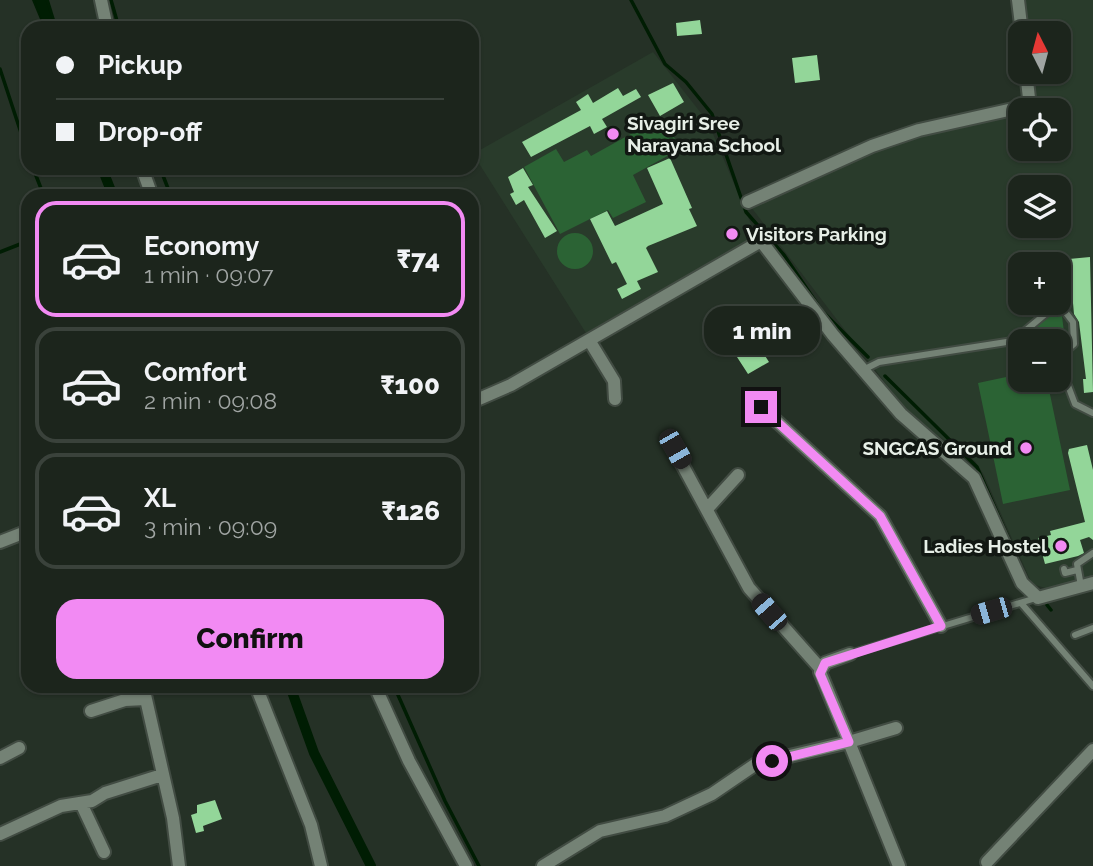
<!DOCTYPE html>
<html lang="en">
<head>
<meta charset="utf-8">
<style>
  body { margin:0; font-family:Raleway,sans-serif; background:#293129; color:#f1f3f6; height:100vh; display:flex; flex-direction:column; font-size:26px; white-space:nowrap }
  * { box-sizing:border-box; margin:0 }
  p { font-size:23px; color:#a0a5a3 }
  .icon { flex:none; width:38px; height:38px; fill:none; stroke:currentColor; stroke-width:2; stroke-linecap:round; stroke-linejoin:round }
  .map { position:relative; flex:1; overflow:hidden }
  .panel { position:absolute; left:21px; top:189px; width:458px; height:504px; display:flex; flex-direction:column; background:#1c251c; border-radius:21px; box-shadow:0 2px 5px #0004,0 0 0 2px #3a423b }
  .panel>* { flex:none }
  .hud { position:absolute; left:21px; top:21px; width:458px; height:154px; border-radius:21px; box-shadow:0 2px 5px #0004,0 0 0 2px #3a423b; display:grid; align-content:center; height:154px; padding:0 35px; background:#1c251c }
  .needle { width:46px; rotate:354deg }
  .controls { position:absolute; left:1008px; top:21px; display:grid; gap:14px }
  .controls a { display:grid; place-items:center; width:63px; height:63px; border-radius:14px; background:#1c251c; box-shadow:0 2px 5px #0004,0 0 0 2px #3a423b; font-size:35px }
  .end { position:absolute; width:32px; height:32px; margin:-16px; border:9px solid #f28af3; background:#111; box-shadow:0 0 0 4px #111 }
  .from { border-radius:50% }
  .bubble { position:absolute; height:49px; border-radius:21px; background:#1c251c; box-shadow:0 2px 5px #0004,0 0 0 2px #3a423b; font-size:23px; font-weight:800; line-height:49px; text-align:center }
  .car { position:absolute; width:21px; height:42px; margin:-21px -10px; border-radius:9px; box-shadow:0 0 5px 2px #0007; background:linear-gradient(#222 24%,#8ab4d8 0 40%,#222 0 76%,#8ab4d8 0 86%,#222 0) }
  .hud b { display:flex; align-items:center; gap:24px; height:66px; font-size:26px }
  .hud b+b { border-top:2px solid #3a423b }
  .hud i { width:18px; height:18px; background:#f1f3f6 }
  ul { padding:12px 0 0; list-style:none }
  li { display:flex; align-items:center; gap:21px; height:116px; margin:0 14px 10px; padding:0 21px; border:4px solid #3a423b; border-radius:21px }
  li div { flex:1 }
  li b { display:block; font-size:26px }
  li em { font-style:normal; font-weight:800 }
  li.active { border-color:#f28af3 }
  li>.icon { width:63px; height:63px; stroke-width:1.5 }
  .cta { display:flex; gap:14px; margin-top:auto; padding:14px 35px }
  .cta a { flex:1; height:80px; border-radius:21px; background:#f28af3; color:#111; font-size:28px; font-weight:800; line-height:80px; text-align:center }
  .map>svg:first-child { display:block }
  .built { fill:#293b2b; fill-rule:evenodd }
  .green { fill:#2b6334 }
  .water { fill:#001d03 }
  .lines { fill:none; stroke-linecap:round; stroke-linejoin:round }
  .stream { stroke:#001d03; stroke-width:3.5 }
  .canal { stroke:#001d03; stroke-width:10 }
  .building { fill:#93d699 }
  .service-casing { stroke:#424c43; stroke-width:10 }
  .minor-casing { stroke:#424c43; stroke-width:16 }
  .service { stroke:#748275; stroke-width:6 }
  .minor { stroke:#748275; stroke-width:12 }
  .route { stroke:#f28af3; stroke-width:9 }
  .poi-dot { fill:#f28af3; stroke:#121813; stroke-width:2.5 }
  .labels { text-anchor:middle; stroke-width:7; stroke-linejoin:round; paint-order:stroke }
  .poi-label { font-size:19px; font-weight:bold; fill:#e7efe7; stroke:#121813; text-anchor:start }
</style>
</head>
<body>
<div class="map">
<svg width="1093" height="866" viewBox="0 0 1093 866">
  <rect width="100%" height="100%" fill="#253126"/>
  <path class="built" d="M1020 0H1093V579L1052 590 1032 584 984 475 975 461 912 418 751 207 876 149 1027 107 1029 72H1059V33H1024ZM1020 110H1059V149H1020ZM1020 187H1059V226H1020ZM1020 264H1059V303H1020ZM1020 341H1059V380H1020Z
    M653 52 708 122 756 236 586 333 473 154Z"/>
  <path class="green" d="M668 125 680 149 633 175 646 202 613 218 608 210 560 234 524 167 556 149 564 162 587 150 591 156 638 130 652 134Z
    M557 251a18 18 0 1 1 36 0a18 18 0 1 1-36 0Z
    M1054 313 1062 316 1066 349 1059 354V341L1016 340Z
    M1020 374V380H1047L1070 490 1003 504 978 383Z"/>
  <path class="water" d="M32 0H49L56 23 42 24Z"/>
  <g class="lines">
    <path class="stream" d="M111 0 119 28
      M631 0 665 64 686 82 712 114 746 212 784 255 822 311 868 357
      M0 69 28 154
      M33 168 44 196
      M160 168 171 196
      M0 252 28 241
      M885 376 977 467 1023 571
      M1047 605 1051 610
      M394 686 445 801 479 866"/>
    <path class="canal" d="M40 0 50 28
      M102 168 113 196
      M290 686 314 753 371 866"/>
  </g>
  <path class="building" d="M700 20 702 34 677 36 676 23Z
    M817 55 820 80 795 83 792 58Z
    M673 83 684 102 660 116 648 95Z
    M618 88 623 96 636 89 641 97 602 119 607 127 594 134 590 126 531 157 522 142 581 110 576 102 588 94 593 103Z
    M670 158 692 208 689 209 697 226 648 246 646 248 658 272 637 281 641 289 622 299 617 289 627 284 616 262 612 264 590 219 607 211 615 226 663 204 647 168Z
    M523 168 533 185 528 187 557 231 545 238 524 200 516 205 510 194 514 192 508 177Z
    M1090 257 1093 392 1084 393 1083 379H1086L1079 322 1074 314 1069 259Z
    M757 343 769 362 748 374 737 357Z
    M1087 445 1093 470V540L1089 537 1080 540 1084 553 1078 556 1045 564 1038 538 1051 535 1050 531 1085 522 1068 453 1069 449Z
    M215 800 222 819 203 826 204 831 196 833 191 815 197 813V805Z"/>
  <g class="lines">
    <g class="service-casing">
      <path id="service" d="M1020 344 1013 341 1049 311 1063 309 1073 322 1074 344 1059 357
        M1059 362 1075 404 1093 413
        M863 370 879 362 1013 341
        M1064 569 1065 573 1077 570
        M1081 586 1077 564 1093 553
        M1021 603 1093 686
        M1075 635 1093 628
        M850 654 1036 598"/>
    </g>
    <g class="minor-casing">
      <path id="minor" d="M101 0 107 28
        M1018 0 1022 33
        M142 168 152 196
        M748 202 872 146 919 130 1022 107 1029 98 1026 72
        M589 340 614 381 615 399
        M472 402 511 385 761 241 833 335 901 414 974 478 1022 583 1038 598 1093 583
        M761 407 880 516 941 626
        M670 442 749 588 820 668
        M707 509 738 475
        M0 542 28 531
        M143 686 173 818 179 866
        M256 686 311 825 321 866
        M375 686 409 761 466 866
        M91 711 125 700 146 699
        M896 728 849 742 899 866
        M0 758 19 748
        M81 803 104 852
        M0 834 61 806 92 801 105 793 162 775
        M987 862 1093 750
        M543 866 600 831 665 816 712 794 756 764 849 742 820 672 825 663 850 654"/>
    </g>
    <use href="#service" class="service"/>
    <use href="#minor" class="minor"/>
  </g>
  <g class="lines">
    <path class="route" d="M761 407 880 516 941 626 825 663 820 674 849 742 772 761"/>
  </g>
  <g class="poi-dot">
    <circle cx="613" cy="134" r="7"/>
    <circle cx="732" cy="234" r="7"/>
    <circle cx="1026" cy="448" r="7"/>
    <circle cx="1061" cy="546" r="7"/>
  </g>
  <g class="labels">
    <g class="poi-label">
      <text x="627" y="130">Sivagiri Sree<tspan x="627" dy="22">Narayana School</tspan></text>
      <text x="746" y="241">Visitors Parking</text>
      <text x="1012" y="455" text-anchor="end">SNGCAS Ground</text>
      <text x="1047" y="553" text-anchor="end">Ladies Hostel</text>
    </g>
  </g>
</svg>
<div class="controls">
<a><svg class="needle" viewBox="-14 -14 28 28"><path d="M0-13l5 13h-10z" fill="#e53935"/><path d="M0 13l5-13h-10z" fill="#a0a5a3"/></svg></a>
<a><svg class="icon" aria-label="locate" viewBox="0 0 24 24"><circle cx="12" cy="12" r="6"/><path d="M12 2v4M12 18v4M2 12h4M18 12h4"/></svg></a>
<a><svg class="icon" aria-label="layers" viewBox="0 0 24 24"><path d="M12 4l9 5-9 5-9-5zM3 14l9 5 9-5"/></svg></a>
<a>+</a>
<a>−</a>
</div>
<i class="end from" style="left:772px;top:761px"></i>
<i class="end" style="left:761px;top:407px"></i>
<div class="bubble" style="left:704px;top:306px;width:116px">1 min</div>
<i class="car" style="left:675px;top:449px;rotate:150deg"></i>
<i class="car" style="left:991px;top:611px;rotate:254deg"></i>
<i class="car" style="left:769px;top:612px;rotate:319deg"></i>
<div class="hud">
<b><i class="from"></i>Pickup</b>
<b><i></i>Drop-off</b>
</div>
<section class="panel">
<ul>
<li class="active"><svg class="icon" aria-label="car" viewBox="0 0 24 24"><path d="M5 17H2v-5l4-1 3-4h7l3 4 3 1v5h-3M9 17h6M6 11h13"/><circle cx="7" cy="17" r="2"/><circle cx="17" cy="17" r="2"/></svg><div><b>Economy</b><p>1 min · 09:07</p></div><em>₹74</em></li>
<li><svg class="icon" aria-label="car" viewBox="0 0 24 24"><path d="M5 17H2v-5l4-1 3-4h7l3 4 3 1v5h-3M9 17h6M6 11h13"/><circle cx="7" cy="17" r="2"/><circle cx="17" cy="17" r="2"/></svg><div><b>Comfort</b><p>2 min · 09:08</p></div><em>₹100</em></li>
<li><svg class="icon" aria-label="car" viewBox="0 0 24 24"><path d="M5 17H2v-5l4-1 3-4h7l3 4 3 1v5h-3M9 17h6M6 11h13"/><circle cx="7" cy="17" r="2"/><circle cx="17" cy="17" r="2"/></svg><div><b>XL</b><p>3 min · 09:09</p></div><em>₹126</em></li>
</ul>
<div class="cta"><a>Confirm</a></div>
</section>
</div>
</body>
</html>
